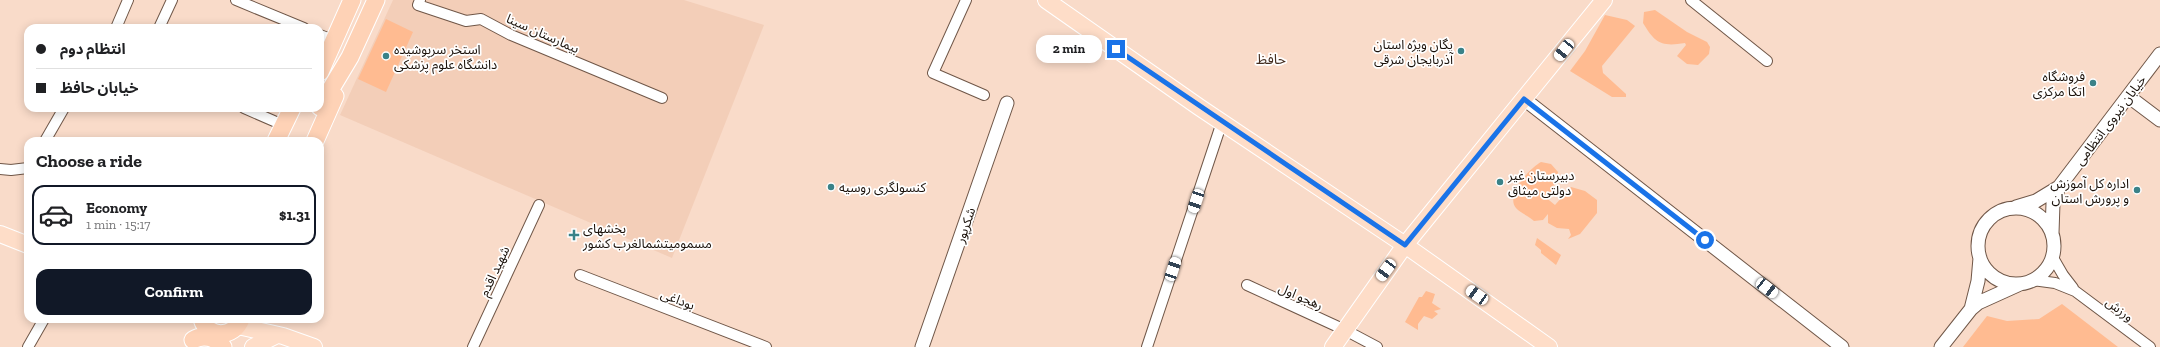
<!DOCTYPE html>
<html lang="en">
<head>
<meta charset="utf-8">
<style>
  body { margin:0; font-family:"Zilla Slab","Noto Sans Arabic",serif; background:#f2f2f2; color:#202124; height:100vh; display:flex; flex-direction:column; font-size:15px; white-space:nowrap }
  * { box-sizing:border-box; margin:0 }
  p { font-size:13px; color:#757577 }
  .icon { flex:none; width:22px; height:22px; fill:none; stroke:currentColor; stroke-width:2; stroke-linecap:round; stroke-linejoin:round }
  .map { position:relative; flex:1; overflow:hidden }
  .details { position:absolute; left:24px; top:137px; width:300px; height:186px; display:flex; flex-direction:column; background:#fff; border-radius:12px; box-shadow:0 2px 10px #0003 }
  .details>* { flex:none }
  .banner { position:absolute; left:24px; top:24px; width:300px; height:88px; border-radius:12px; box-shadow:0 2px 10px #0003; display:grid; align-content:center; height:88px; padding:0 12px; background:#fff }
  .end { position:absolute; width:18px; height:18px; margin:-9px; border:5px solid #1a73e8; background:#fff; box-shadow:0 0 0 2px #fff }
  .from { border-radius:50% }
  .bubble { position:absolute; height:28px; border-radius:12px; background:#fff; box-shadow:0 2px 10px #0003; font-size:13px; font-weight:700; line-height:28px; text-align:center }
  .car { position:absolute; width:12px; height:24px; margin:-12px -6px; border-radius:5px; box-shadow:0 0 3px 1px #0007; background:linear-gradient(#fff 24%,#345 0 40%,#fff 0 76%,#345 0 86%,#fff 0) }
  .banner b { display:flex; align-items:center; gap:14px; height:38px; font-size:15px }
  .banner b+b { border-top:1px solid #e0e0e0 }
  .banner i { width:10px; height:10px; background:#202124 }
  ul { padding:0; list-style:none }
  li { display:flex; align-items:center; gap:12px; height:60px; margin:0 8px 6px; padding:0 4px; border:2px solid #e0e0e0; border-radius:12px }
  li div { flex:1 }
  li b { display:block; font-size:15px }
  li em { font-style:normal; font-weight:700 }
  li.current { border-color:#111827 }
  li>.icon { width:36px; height:36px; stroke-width:1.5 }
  h2 { padding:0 12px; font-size:18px; line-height:48px }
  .primary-button { display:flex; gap:8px; margin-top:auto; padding:8px 12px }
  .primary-button a { flex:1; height:46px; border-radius:12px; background:#111827; color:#fff; font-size:16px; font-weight:700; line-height:46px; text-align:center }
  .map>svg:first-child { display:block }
  .built { fill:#f3ceb8 }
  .green { fill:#ffbb91 }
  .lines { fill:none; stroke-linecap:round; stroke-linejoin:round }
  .trunk-tunnel { stroke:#d7bdac; stroke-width:17; stroke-dasharray:17 8; stroke-linecap:butt }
  .minor-casing { stroke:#705748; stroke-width:12 }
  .tertiary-casing { stroke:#705748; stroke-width:15 }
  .primary-casing { stroke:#fff; stroke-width:18 }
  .trunk-casing { stroke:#fff; stroke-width:19 }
  .minor { stroke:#fff; stroke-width:10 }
  .tertiary { stroke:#fff; stroke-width:13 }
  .primary { stroke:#feddc8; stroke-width:16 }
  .trunk { stroke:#fed2b6; stroke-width:17 }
  .route { stroke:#1a73e8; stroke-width:5 }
  .poi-dot { fill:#3a8288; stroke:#fff; stroke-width:1.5 }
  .labels { text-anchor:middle; stroke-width:3.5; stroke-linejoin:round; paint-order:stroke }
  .street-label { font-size:13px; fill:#191009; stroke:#fff }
  .poi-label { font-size:13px; fill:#191009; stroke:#fff; text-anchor:start }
  .neighbourhood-label { font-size:14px; fill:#442d1f; stroke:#fff }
</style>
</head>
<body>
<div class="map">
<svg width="2160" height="347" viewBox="0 0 2160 347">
  <rect width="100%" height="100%" fill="#f9dbc9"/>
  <path class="built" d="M393 0H684L764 25 672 258 340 115Z"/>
  <path class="green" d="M1655 10 1687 32 1707 42 1710 47 1709 54 1698 65 1687 64 1677 56 1686 45 1685 43C1661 47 1655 43 1643 23L1644 12Z
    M1605 15 1627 20 1635 26 1602 66 1603 73 1626 94V97H1612L1570 71 1585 51Z
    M386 19 413 32 386 92 358 79Z
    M1541 162 1551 164 1558 172 1557 184 1552 186 1550 195 1544 196 1555 205 1571 187 1585 191 1597 200V213L1580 234 1568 239 1571 235 1569 229 1557 228 1548 223V214L1543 220 1534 221C1529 216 1520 213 1516 208 1505 195 1530 168 1541 162Z
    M1537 238 1561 255 1556 265 1541 253V250L1535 245Z
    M1426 291 1435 294 1432 303 1441 309 1434 311 1438 314 1432 319 1424 316 1418 324V330L1405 322 1419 297H1422Z
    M2062 304 2118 347H1963L1987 316 2007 321 2039 319Z"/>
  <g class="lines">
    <path class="trunk-tunnel" d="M219 345 228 319"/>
    <g class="minor-casing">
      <path id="minor" d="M236 0 304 28
        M420 0 418 5 466 21 481 19 511 35 662 98
        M966 0 933 73 984 95
        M1691 0 1767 61
        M116 28 128 0
        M159 28 172 0
        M320 35 333 40
        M244 108 283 125
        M45 141 64 108
        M0 169 11 170 28 168
        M2052 256 2063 275 2073 288
        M580 275 766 347
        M2032 280 2055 283 2075 291 2150 347
        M1247 285 1345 330 1377 347
        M28 347 44 319
        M473 347 539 205
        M1147 347 1222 122"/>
    </g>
    <g class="tertiary-casing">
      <path id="tertiary" d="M2128 96 2160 120
        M1524 99 1842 347
        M2016 207 2036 201 2059 187
        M1978 246a38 38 0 1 1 76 0a38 38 0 1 1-76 0Z
        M2052 233 2053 203 2059 187 2160 54
        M1971 309 1978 281 1980 258
        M922 347 1007 103
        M1941 347 1971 309 1978 303 2020 284"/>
    </g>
    <g class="primary-casing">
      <path id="primary" d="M1046 0 1199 107 1405 245 1549 347
        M0 234 28 245
        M238 326 283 336 314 347
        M253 347 277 335
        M1333 347 1405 245 1604 0"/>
    </g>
    <g class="trunk-casing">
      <path id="trunk" d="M320 72 352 0
        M320 107 350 57 376 0
        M276 141 292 108
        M315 141 335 96
        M202 319C208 339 234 338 241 319
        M193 340C203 334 216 337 223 347"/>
    </g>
    <use href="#minor" class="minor"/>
    <use href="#tertiary" class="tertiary"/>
    <use href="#primary" class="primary"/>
    <use href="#trunk" class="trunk"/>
  </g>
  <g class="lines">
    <path class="route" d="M1116 49 1405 245 1524 99 1705 240"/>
  </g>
  <g class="poi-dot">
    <circle cx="1461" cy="51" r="4"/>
    <circle cx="386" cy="56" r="4"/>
    <circle cx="2093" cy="83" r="4"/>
    <circle cx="1500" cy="182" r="4"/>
    <circle cx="831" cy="187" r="4"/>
    <circle cx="2137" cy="190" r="4"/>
    <path d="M572 229h4v4h4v4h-4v4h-4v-4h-4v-4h4z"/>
  </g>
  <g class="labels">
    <g class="street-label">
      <text transform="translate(543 33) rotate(24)" y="5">بیمارستان سینا</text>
      <text transform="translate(2110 120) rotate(-53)" y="5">خیابان نیروی انتظامی</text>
      <text transform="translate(965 225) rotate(-71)" y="5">شکرپور</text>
      <text transform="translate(494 271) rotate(-65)" y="5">شهید اقدم</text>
      <text transform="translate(1301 296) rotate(24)" y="5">رهجو اول</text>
      <text transform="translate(678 299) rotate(21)" y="5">بوداغی</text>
      <text transform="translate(2120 309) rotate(37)" y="5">ورزش</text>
    </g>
    <g class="poi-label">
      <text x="1453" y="49" text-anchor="end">یگان ویژه استان<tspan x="1453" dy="15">آذربایجان شرقی</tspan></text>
      <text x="394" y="54">استخر سرپوشیده<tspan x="394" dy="15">دانشگاه علوم پزشکی</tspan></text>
      <text x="2085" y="81" text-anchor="end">فروشگاه<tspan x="2085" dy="15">اتکا مرکزی</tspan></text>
      <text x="1508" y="180">دبیرستان غیر<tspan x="1508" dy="15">دولتی میثاق</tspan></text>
      <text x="2129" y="188" text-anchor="end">اداره کل آموزش<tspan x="2129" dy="15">و پرورش استان</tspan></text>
      <text x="839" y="192">کنسولگری روسیه</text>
      <text x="583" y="233">بخشهای<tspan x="583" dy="15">مسمومیتشمالغرب کشور</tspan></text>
    </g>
    <g class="neighbourhood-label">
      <text x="1271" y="64">حافظ</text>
    </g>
  </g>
</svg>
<i class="end from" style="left:1705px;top:240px"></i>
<i class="end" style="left:1116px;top:49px"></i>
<div class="bubble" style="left:1036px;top:35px;width:66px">2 min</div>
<i class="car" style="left:1564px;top:50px;rotate:219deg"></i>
<i class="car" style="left:1196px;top:201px;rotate:198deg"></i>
<i class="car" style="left:1173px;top:269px;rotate:18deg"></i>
<i class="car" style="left:1386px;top:270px;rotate:217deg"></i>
<i class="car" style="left:1767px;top:288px;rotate:128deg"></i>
<i class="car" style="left:1477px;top:295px;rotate:305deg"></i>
<div class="banner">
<b><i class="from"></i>انتظام دوم</b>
<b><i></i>خیابان حافظ</b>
</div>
<section class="details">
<h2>Choose a ride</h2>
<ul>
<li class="current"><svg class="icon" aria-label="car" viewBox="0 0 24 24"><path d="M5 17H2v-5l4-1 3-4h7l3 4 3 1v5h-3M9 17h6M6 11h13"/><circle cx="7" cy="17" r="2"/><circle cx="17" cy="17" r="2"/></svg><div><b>Economy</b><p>1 min · 15:17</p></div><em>$1.31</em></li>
</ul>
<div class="primary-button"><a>Confirm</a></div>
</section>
</div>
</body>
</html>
